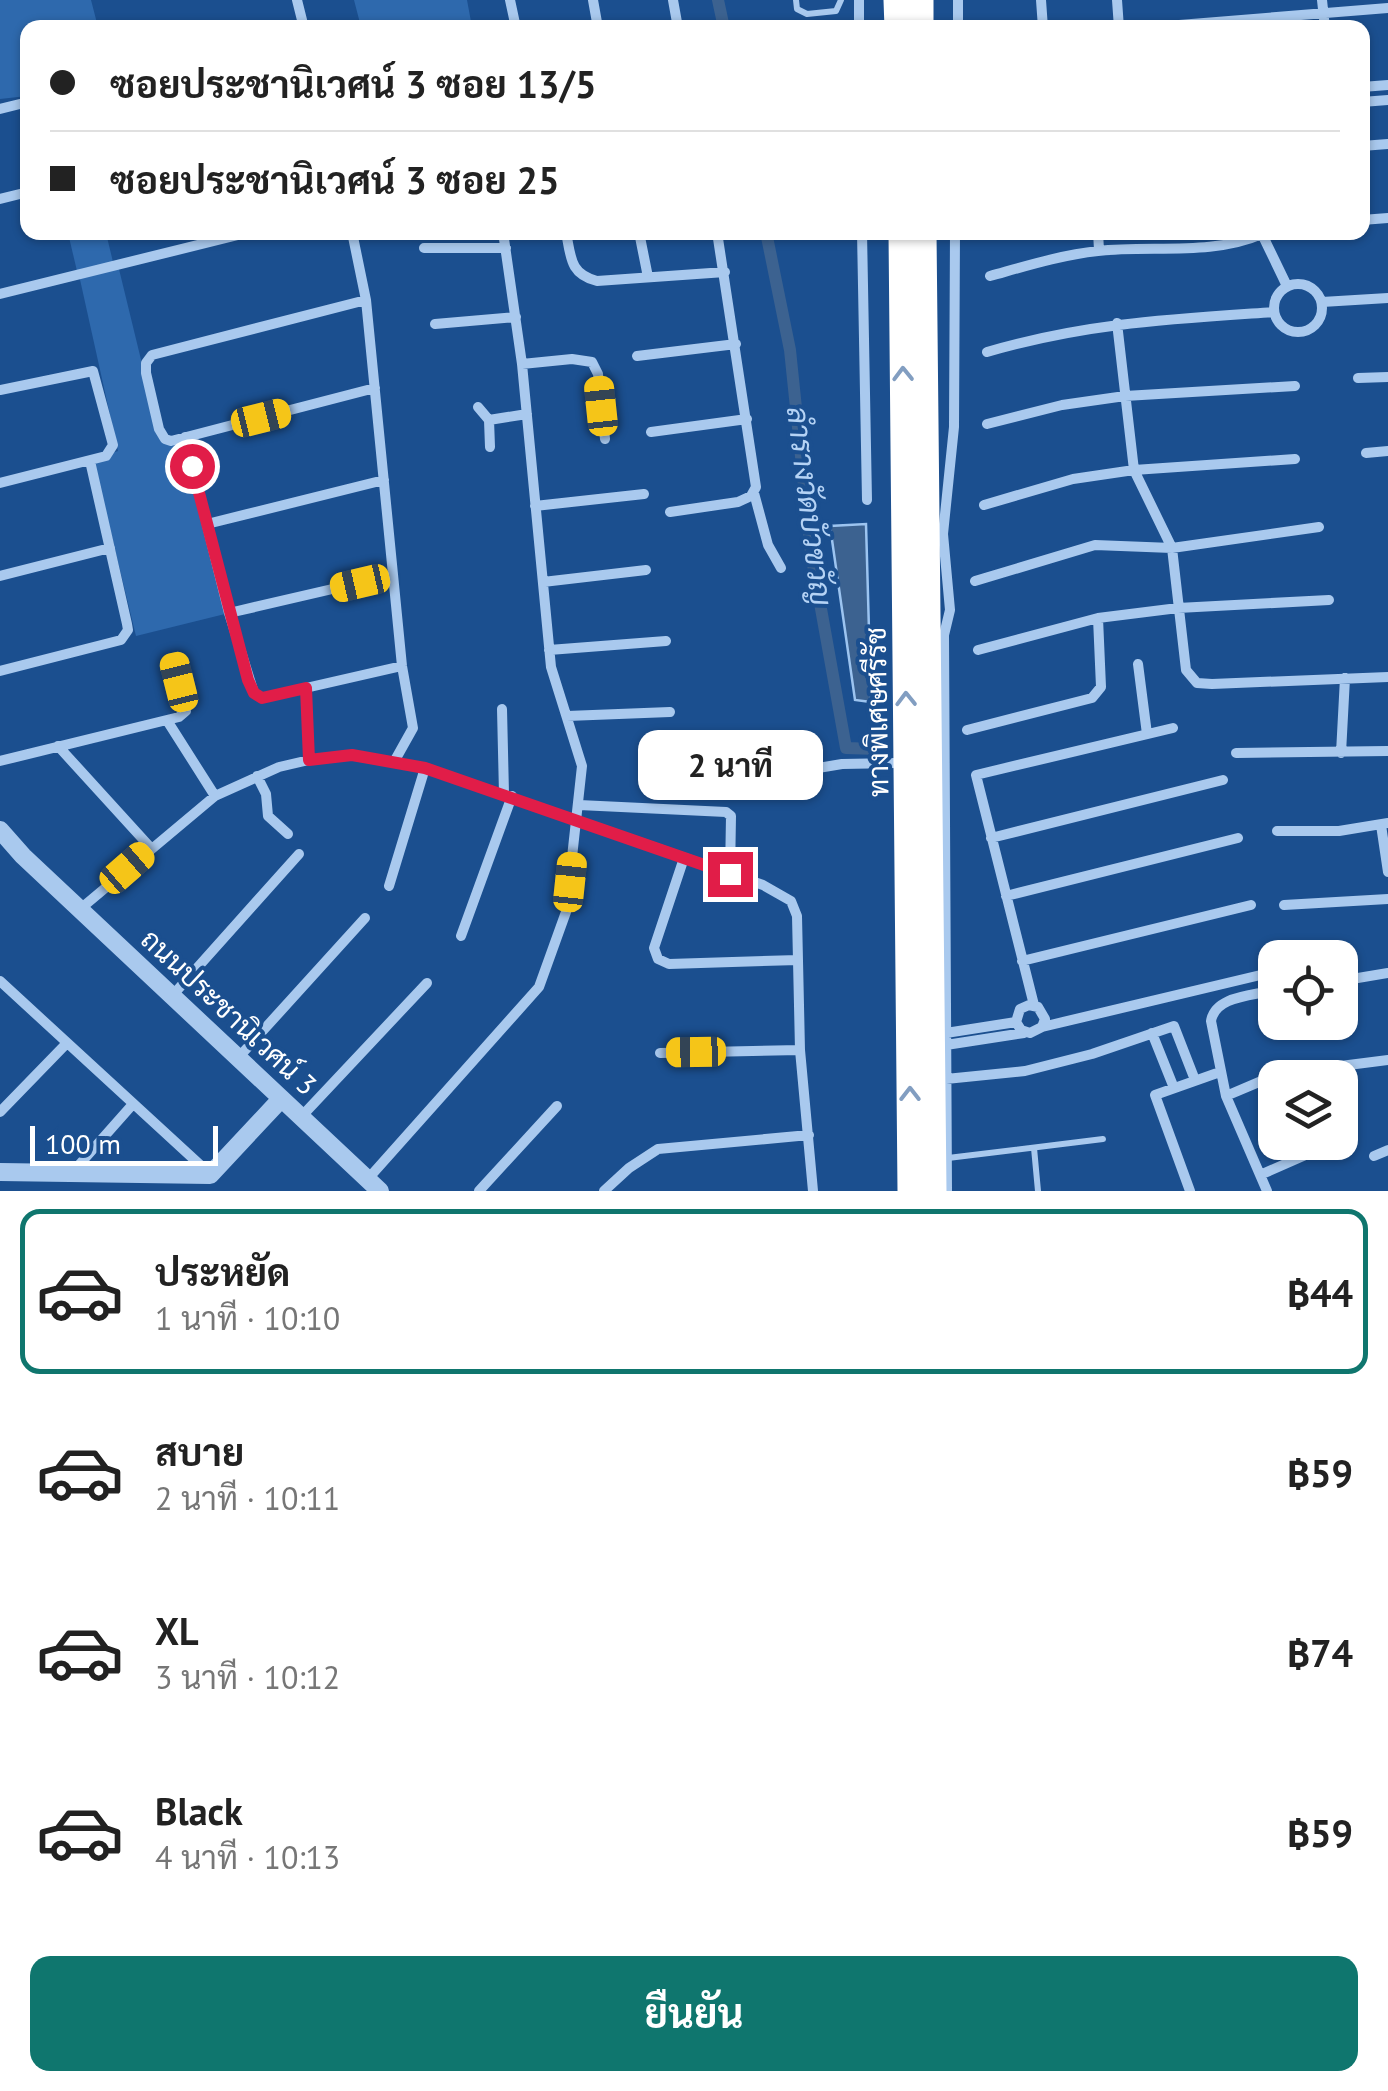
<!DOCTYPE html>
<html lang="th">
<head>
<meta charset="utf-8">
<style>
  body { margin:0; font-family:"PT Sans",Sarabun,sans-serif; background:#f6f6f6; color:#222; height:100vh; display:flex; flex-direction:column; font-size:38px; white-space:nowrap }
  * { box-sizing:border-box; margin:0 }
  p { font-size:32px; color:#767676 }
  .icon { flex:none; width:55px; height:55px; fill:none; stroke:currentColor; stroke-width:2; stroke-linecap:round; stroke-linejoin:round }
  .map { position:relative; height:1191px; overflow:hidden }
  .panel { display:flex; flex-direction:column; background:#fff; flex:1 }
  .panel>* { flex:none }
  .top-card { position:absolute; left:20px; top:20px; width:1350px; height:220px; border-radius:20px; box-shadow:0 2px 8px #0004; display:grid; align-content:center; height:220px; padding:0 30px; background:#fff }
  .buttons { position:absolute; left:1258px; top:940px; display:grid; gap:20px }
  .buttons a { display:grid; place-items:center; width:100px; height:100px; border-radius:20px; background:#fff; box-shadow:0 2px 8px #0004; font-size:50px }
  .scale { position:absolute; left:30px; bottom:25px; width:188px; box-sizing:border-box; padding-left:10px; border:5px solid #fff; border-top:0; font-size:28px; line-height:35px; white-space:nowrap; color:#fff; -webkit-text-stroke:8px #1b4f8f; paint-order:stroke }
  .end { position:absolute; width:45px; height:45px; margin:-22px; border:12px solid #e11d48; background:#fff; box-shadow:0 0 0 5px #fff }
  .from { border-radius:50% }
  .bubble { position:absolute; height:70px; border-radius:20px; background:#fff; box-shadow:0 2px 8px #0004; font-size:32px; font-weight:700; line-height:70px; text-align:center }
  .car { position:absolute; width:30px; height:60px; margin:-30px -15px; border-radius:12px; box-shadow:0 0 8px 2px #0007; background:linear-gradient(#f5c518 24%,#345 0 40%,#f5c518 0 76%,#345 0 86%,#f5c518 0) }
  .top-card b { display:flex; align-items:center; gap:35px; height:95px; font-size:38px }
  .top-card b+b { border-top:2px solid #e0e0e0 }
  .top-card i { width:25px; height:25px; background:#222 }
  ul { padding:18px 0 0; list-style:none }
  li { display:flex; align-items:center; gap:30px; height:165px; margin:0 20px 15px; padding:0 10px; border:5px solid transparent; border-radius:20px }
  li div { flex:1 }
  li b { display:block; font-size:38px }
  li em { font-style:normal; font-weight:700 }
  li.selected { border-color:#0f766e }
  li>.icon { width:90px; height:90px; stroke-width:1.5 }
  .button { display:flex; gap:20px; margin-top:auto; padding:20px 30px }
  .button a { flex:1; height:115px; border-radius:20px; background:#0f766e; color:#fff; font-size:40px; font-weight:700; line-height:115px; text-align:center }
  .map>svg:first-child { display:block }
  .green { fill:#2e69ad }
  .water { fill:#3c6290; stroke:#9cc4f0; stroke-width:2.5 }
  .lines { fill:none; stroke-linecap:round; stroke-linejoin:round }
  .canal { stroke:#3c6290; stroke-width:12 }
  .service { stroke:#a9c9ee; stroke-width:6 }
  .minor { stroke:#a9c9ee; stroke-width:10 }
  .tertiary { stroke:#a9c9ee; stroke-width:18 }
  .motorway { stroke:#fff; stroke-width:25 }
  .oneway { stroke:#829ec1 }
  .route { stroke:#e11d48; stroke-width:12 }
  .labels { text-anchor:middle; stroke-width:8; stroke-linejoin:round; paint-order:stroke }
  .street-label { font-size:28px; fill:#fff; stroke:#1b4f8f }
  .water-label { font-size:30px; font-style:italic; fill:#b5d3f5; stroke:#1b4f8f }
</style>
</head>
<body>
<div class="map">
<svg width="1388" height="1191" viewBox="0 0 1388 1191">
  <rect width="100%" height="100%" fill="#1b4f8f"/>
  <path class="green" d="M0 0H91L98 27 28 28 27 96 0 99Z
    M354 0H467L472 27H361Z
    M68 233H106L113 262 77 271Z
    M118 265 161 442 187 435 229 613 136 636 93 459 118 451 79 275Z"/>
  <path class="water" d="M866 524 871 702 855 700 830 526Z"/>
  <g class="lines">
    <path class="canal" d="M718 0 724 28
      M766 232 790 350 811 553 846 748 877 749"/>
    <path class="service" d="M796 0 797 9 807 14 836 11 841 0
      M1034 1148 1038 1191
      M948 1158 1103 1139"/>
    <path class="minor" d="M297 0 304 28
      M510 0 516 28
      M593 0 598 28
      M673 0 678 28
      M859 0V28
      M1041 0 1043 28
      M1117 0 1119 28
      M1322 0 1325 28
      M958 28V0
      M1142 28 1388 8
      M1362 87 1388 85
      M1362 102 1388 100
      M0 109 28 102
      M1362 146 1388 144
      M0 199 28 192
      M1362 220 1388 218
      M352 232 366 300 402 666 413 728 394 762
      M566 232C571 258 570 274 597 281L725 272
      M639 232 648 277
      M862 232 867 500
      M1098 232 1099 250
      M1261 232 1287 286
      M424 248H506
      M990 276C1026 266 1061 255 1098 251 1151 245 1212 256 1262 234
      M1274 308a24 24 0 1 1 48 0a24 24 0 1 1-48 0Z
      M0 294 250 232
      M366 300 152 355 146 363V373L159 429 165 439 171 441 375 388
      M1322 302 1388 298
      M1117 323 1134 470 1172 548 1186 670 1197 683 1212 684 1388 677
      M435 324 516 317
      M987 352C1086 323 1172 319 1274 312
      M637 356 736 344
      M522 364 572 359 592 362 598 374 605 439
      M1358 378 1388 377
      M0 390 93 371 113 445 106 456 0 483
      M478 407 489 420 490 447
      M489 420 527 414
      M987 424 1062 405 1125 396 1295 386
      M651 432 747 419
      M185 437 229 613 254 693 262 698 402 666
      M1366 453 1388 451
      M754 493 768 545 781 568
      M984 505 1073 479 1134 470 1295 459
      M535 506 644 494
      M670 512 738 502 751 496 756 487 717 232
      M207 524 384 480
      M0 576 110 548
      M975 581 1095 545 1172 548 1319 527
      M543 582 646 570
      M229 613 393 575
      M549 650 666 641
      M978 650 1098 618 1178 608 1329 600
      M1138 664 1147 734
      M0 671 121 640 128 630 127 624 90 461
      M306 688 309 760
      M502 709 504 794
      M567 716 670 712
      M168 722 215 796
      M967 730 1092 698 1101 687 1098 618
      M58 746 150 847
      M1236 753 1388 751
      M1341 753 1345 678
      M0 761 179 717 186 711 174 660
      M788 773 842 764 896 763
      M257 776 266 794 268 816 288 834
      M579 805 726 812 731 816 730 874
      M1381 825 1388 872
      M1277 831H1339L1388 823
      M991 838 1223 780
      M684 858 654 948 658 959 669 964 798 960
      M389 886 425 768
      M1006 896 1238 838
      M1284 905 1388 899
      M79 910 215 796 279 767 309 760 353 755 425 768 763 885 791 901 797 916 800 1050 813 1191
      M461 936 512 796
      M1022 961 1251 905
      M0 981 210 1174
      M1340 981 1388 973
      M172 996 299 854
      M1034 1005 976 775 1173 728
      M1042 1027 1045 1019 1038 1007 1029 1005 1020 1009 1016 1022 1021 1030 1030 1033 1042 1027 1269 973
      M946 1033 1016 1022
      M1152 1033 1174 1088
      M946 1045 1024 1033
      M660 1053 800 1050
      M238 1058 365 918
      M1325 1068 1388 1060
      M946 1079 1025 1071 1092 1054 1174 1026 1195 1080
      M1226 1096 1292 1068
      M0 1112 66 1044
      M301 1117 427 983
      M1374 1156 1388 1150
      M71 1174 133 1104
      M1260 1175 1326 1146
      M367 1180 539 987 566 912 582 766 551 667 522 364 503 232
      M479 1191 557 1106
      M604 1191 629 1168 658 1149 809 1135
      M947 1191 944 635 950 610 943 534 954 427 955 232
      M1190 1191 1155 1095 1220 1072
      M1267 1191 1226 1096 1211 1021C1215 997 1249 996 1270 991"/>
    <path class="tertiary" d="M0 830 23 856 380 1191
      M0 1172 210 1175 281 1099"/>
    <path class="motorway" d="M896 0 897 28
      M921 0V28
      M901 232 910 1191
      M924 232 934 1191"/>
  </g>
  <defs><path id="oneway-chevron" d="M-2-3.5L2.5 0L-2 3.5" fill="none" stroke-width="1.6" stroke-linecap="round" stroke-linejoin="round" transform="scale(2.5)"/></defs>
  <g class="oneway">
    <use href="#oneway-chevron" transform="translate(903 374) rotate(-91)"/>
    <use href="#oneway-chevron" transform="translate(906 699) rotate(-91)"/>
    <use href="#oneway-chevron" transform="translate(910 1094) rotate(-90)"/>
  </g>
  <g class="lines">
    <path class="route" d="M192 466 248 680 254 693 262 698 306 688 309 760 352 755 425 768 730 874"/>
  </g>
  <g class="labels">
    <g class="street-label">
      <text transform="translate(877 712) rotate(-91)" y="10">ทางพิเศษศรีรัช</text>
      <text transform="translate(229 1012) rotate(43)" y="10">ถนนประชานิเวศน์ 3</text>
    </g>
    <g class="water-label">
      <text transform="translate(809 506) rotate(83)" y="10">ลำรางวัดบัวขวัญ</text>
    </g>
  </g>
</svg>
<div class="buttons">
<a><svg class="icon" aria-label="locate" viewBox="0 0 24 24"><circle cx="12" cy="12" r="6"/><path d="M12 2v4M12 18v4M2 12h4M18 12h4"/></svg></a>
<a><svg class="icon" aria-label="layers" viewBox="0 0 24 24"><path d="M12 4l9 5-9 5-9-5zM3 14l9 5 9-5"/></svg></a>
</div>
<div class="scale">100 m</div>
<i class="end from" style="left:192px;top:466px"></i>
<i class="end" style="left:730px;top:874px"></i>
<div class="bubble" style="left:638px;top:730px;width:185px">2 นาที</div>
<i class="car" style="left:601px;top:406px;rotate:354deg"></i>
<i class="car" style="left:261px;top:418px;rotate:76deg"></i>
<i class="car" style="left:360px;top:583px;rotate:257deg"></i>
<i class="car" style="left:179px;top:682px;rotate:346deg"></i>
<i class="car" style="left:127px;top:868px;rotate:49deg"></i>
<i class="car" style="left:570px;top:882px;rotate:6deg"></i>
<i class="car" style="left:696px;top:1052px;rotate:269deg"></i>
<div class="top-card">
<b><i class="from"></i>ซอยประชานิเวศน์ 3 ซอย 13/5</b>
<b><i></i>ซอยประชานิเวศน์ 3 ซอย 25</b>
</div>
</div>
<section class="panel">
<ul>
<li class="selected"><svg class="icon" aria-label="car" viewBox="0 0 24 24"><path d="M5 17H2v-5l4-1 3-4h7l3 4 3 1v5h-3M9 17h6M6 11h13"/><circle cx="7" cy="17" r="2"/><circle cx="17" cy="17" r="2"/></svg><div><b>ประหยัด</b><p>1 นาที · 10:10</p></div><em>฿44</em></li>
<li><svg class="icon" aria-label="car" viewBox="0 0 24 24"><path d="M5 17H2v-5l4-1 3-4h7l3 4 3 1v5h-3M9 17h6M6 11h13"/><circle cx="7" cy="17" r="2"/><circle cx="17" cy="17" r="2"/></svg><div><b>สบาย</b><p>2 นาที · 10:11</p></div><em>฿59</em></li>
<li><svg class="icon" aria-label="car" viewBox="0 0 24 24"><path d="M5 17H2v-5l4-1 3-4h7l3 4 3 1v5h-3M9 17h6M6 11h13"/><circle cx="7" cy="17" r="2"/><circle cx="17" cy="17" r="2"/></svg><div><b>XL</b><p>3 นาที · 10:12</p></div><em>฿74</em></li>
<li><svg class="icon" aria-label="car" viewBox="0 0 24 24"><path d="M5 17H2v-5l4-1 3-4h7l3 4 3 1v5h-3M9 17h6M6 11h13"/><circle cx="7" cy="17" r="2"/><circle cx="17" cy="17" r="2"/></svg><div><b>Black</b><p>4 นาที · 10:13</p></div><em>฿59</em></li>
</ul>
<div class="button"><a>ยืนยัน</a></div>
</section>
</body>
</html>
